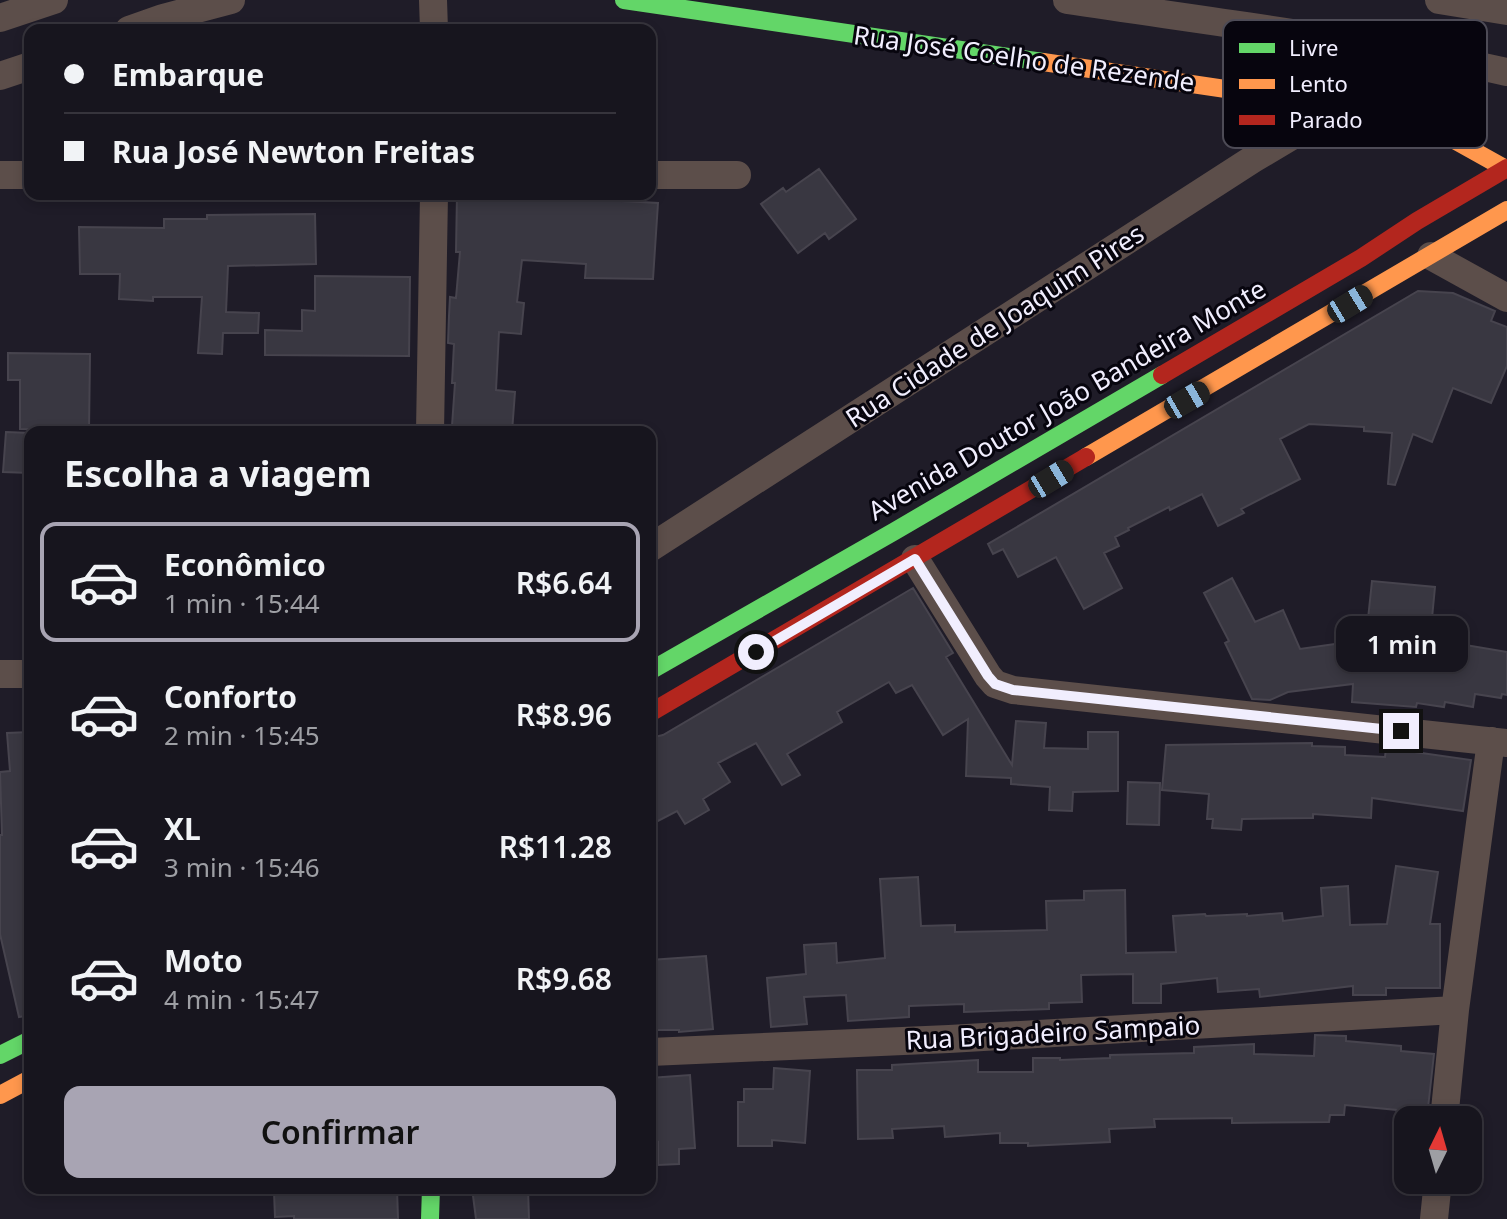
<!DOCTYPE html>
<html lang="pt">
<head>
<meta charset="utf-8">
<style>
  body { margin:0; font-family:"Noto Sans",sans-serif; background:#201e27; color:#f1f3f6; height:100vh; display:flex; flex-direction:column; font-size:30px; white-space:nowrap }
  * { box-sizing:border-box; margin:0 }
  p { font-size:26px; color:#9e9fa4 }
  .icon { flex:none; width:44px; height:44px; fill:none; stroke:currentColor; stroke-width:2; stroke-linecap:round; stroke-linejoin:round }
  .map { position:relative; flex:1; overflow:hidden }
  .sheet { position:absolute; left:24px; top:426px; width:632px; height:768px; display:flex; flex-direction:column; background:#17151e; border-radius:16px; box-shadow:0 4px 12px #0003,0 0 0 2px #36343c }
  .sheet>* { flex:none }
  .banner { position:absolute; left:24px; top:24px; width:632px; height:176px; border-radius:16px; box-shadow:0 4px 12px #0003,0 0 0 2px #36343c; display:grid; align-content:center; height:176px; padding:0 40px; background:#17151e }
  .needle { width:52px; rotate:5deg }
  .controls { position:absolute; left:1394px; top:1106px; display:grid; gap:16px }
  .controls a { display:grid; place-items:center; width:88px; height:88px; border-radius:16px; background:#17151e; box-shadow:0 4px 12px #0003,0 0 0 2px #36343c; font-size:40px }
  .end { position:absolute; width:36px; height:36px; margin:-18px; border:10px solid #f1eefe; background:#111; box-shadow:0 0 0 4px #111 }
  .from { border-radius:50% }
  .bubble { position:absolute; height:56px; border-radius:16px; background:#17151e; box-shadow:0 4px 12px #0003,0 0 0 2px #36343c; font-size:26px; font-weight:600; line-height:56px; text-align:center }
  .car { position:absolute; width:24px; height:48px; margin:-24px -12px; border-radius:10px; box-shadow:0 0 6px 2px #0007; background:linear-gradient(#222 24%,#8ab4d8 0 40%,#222 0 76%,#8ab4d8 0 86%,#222 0) }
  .banner b { display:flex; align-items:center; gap:28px; height:76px; font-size:30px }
  .banner b+b { border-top:2px solid #36343c }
  .banner i { width:20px; height:20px; background:#f1f3f6 }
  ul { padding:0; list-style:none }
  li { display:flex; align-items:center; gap:24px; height:120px; margin:0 16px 12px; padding:0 24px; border:4px solid transparent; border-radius:16px }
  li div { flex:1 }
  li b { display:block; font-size:30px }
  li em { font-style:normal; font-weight:600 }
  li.current { border-color:#a8a4b3 }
  li>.icon { width:72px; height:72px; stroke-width:1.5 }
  h2 { padding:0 40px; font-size:36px; line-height:96px }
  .action { display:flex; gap:16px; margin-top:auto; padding:16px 40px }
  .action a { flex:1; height:92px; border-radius:16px; background:#a8a4b3; color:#111; font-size:32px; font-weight:600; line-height:92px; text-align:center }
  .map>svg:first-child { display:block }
  .building { fill:#393741; stroke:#47444e; stroke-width:2 }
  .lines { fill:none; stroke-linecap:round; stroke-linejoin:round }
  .street { stroke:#5c4e4a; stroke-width:28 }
  .fast { stroke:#63d668; stroke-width:18 }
  .slow { stroke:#ff974d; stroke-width:18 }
  .jam { stroke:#b3261e; stroke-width:18 }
  .route { stroke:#f1eefe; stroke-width:10 }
  .labels { text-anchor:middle; stroke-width:6; stroke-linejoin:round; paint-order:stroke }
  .street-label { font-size:26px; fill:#f1eefe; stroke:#07050e }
  .key { fill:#07050e; stroke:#4d4b56; stroke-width:2 }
  .key-label { font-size:22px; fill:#f1eefe }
</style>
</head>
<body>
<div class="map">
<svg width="1507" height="1219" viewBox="0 0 1507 1219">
  <rect width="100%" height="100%" fill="#1f1c28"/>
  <path class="building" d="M819 169 856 219 829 239 825 233 798 253 761 204 783 188 786 192Z
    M457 194 530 196 658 203 653 279 585 278 586 264 522 260 517 302 524 303 521 334 499 332 496 390 515 392 512 432H459L460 426H452L455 383H452L454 344 448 343 449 316 450 297 456 298 460 252H456Z
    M315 214 316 264 228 266 226 312 259 313 258 333H223L222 354 198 353 202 297H153V301L119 299 120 274H80L79 227 164 228V219H207V215Z
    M315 276 410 277 409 356 265 355V330L302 331V310L315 311Z
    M1418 291 1453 293 1495 311 1491 321 1507 327V366L1491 403 1453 388 1432 442 1413 434 1395 485 1388 484 1392 433 1364 431V427L1309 424 1280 439 1300 479 1241 509 1244 513 1218 526 1202 494 1170 510 1169 507 1128 528 1129 530 1115 537 1119 546 1104 553 1122 588 1084 609 1056 557 1018 577 1003 549 993 554 988 544Z
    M8 353 90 354 89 430 20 429V380H8Z
    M6 432 30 433V473L3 472Z
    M1232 578 1255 622 1283 610 1300 649 1356 641 1357 637 1366 638 1372 581 1435 587 1430 639 1507 652V695L1502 694 1501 698 1475 694 1473 707 1445 702 1444 707 1417 703 1416 707 1352 702 1353 684 1288 692 1270 700 1252 699 1225 643 1229 641 1204 593Z
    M913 588 953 653 946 657 1012 765 1016 721 1046 723 1044 748 1088 749V732H1118V791L1073 792 1072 811 1049 810 1050 787 1011 784V778L966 776 968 719 943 735 912 685 896 693 889 682 837 712 842 722 787 754 800 775 782 785 756 743 718 763 730 782 703 799 709 810 685 824 677 811 650 825V738L663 735Z
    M30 732V1015L19 1017 0 934V835H2L0 772 10 771 7 733Z
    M1312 743V746L1345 747V755L1385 757 1386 748 1471 760 1463 811 1372 798 1371 818 1313 814V818L1242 819 1241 830 1212 828 1213 819H1207L1209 794 1162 790 1166 745Z
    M1128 782 1160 783 1159 825 1127 824Z
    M1396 866 1438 872 1430 924H1440V988H1386V995H1353V986L1260 997 1259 989 1218 992 1217 978 1161 984V1003H1133V974L1081 975 1082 1002 1049 1003V1009L964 1012V1004L909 1006V1017L848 1021 846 995 804 997 807 1024 771 1027 767 978 806 974 804 945 836 943 837 963 885 958 880 879 918 877 921 926 955 925V932L1047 930 1046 901 1084 900V891L1125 890 1126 953 1176 952 1173 916 1205 914 1206 916 1247 914V916L1282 913 1283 921 1323 916 1321 888 1348 886 1350 925 1387 924Z
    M706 956 713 1029 679 1032V1030H650V960Z
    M1315 1035 1346 1036V1041L1401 1046V1051L1434 1054 1427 1117 1396 1114 1397 1110 1345 1105 1344 1115H1330L1329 1122 1232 1123V1118L1154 1119 1155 1127 1109 1129 1110 1142 1028 1146V1143H1000V1133L945 1137 944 1126 892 1129 893 1138 858 1139 857 1070H892V1065L978 1060V1072H1033V1058H1060V1060L1110 1058V1055L1194 1053V1047L1254 1044V1054L1314 1056Z
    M774 1068 810 1071 805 1143 772 1140V1146H738V1102H744V1089H773Z
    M690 1075 695 1148 679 1149V1164L658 1165V1142L650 1143V1078Z
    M364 1188H397L398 1219H294V1216L275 1217 274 1192Z
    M472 1188H528L529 1219H476Z"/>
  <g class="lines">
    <path class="street" d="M433 0 434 30
      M1067 0C1214 22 1362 40 1507 72
      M1439 0 1507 11
      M0 18 54 0
      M129 30 163 18 231 0
      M0 76 30 66
      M0 175H30
      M650 175H737
      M1431 256 1507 298
      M430 432 434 194
      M650 548 1253 159 1342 106
      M915 559 988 676 995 684 1013 690 1507 743
      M0 674H30
      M650 1052 949 1039 1455 1010
      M1444 1120 1455 1010 1491 741
      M1434 1219 1438 1180"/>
    <path class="fast" d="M624 0 1043 62
      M650 671 895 531 1162 375
      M0 1055 30 1040
      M430 1219 431 1188"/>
    <path class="slow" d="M1043 62 1401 115 1420 121 1506 169
      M1086 457 1507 210
      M0 1095 30 1079"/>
    <path class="jam" d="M1162 375 1361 258 1417 221 1507 168
      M650 713 1086 457"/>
  </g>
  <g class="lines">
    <path class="route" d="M756 652 915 559 988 676 995 684 1013 690 1401 731"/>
  </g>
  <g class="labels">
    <g class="street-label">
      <text transform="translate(1024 59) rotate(8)" y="9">Rua José Coelho de Rezende</text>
      <text transform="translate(995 326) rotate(-33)" y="9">Rua Cidade de Joaquim Pires</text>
      <text transform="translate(1067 400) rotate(-30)" y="9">Avenida Doutor João Bandeira Monte</text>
      <text transform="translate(1053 1033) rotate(-3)" y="9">Rua Brigadeiro Sampaio</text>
    </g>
  </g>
  <rect x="1223" y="20" width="264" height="128" rx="12" class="key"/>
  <rect x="1239" y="43" width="36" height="10" fill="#63d668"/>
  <rect x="1239" y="79" width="36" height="10" fill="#ff974d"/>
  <rect x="1239" y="115" width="36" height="10" fill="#b3261e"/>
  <g class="key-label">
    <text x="1289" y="56">Livre</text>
    <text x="1289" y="92">Lento</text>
    <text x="1289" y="128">Parado</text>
  </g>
</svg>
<div class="controls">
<a><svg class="needle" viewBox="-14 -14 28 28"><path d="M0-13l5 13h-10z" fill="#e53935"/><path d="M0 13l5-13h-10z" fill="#9e9fa4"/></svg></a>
</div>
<i class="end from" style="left:756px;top:652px"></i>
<i class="end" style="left:1401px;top:731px"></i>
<div class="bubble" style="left:1336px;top:616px;width:132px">1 min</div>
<i class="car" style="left:1350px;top:304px;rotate:59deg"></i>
<i class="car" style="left:1187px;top:400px;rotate:60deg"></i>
<i class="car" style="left:1051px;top:479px;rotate:59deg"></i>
<div class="banner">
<b><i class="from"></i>Embarque</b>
<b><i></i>Rua José Newton Freitas</b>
</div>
<section class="sheet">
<h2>Escolha a viagem</h2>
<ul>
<li class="current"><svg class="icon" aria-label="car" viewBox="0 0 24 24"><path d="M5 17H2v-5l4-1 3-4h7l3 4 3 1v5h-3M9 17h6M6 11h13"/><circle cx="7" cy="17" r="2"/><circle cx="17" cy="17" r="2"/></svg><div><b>Econômico</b><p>1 min · 15:44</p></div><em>R$6.64</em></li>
<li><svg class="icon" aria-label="car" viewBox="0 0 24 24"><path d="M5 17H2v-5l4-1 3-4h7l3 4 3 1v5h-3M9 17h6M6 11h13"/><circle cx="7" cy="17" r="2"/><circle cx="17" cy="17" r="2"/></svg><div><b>Conforto</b><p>2 min · 15:45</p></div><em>R$8.96</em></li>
<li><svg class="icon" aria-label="car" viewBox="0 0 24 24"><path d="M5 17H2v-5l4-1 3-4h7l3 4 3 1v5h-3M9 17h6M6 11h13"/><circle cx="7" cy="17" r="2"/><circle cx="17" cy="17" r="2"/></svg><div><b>XL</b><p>3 min · 15:46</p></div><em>R$11.28</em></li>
<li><svg class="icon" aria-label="car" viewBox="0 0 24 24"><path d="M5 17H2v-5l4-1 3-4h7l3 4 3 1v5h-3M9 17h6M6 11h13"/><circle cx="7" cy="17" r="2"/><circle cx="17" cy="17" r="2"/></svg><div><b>Moto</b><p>4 min · 15:47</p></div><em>R$9.68</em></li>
</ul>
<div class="action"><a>Confirmar</a></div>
</section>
</div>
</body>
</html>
